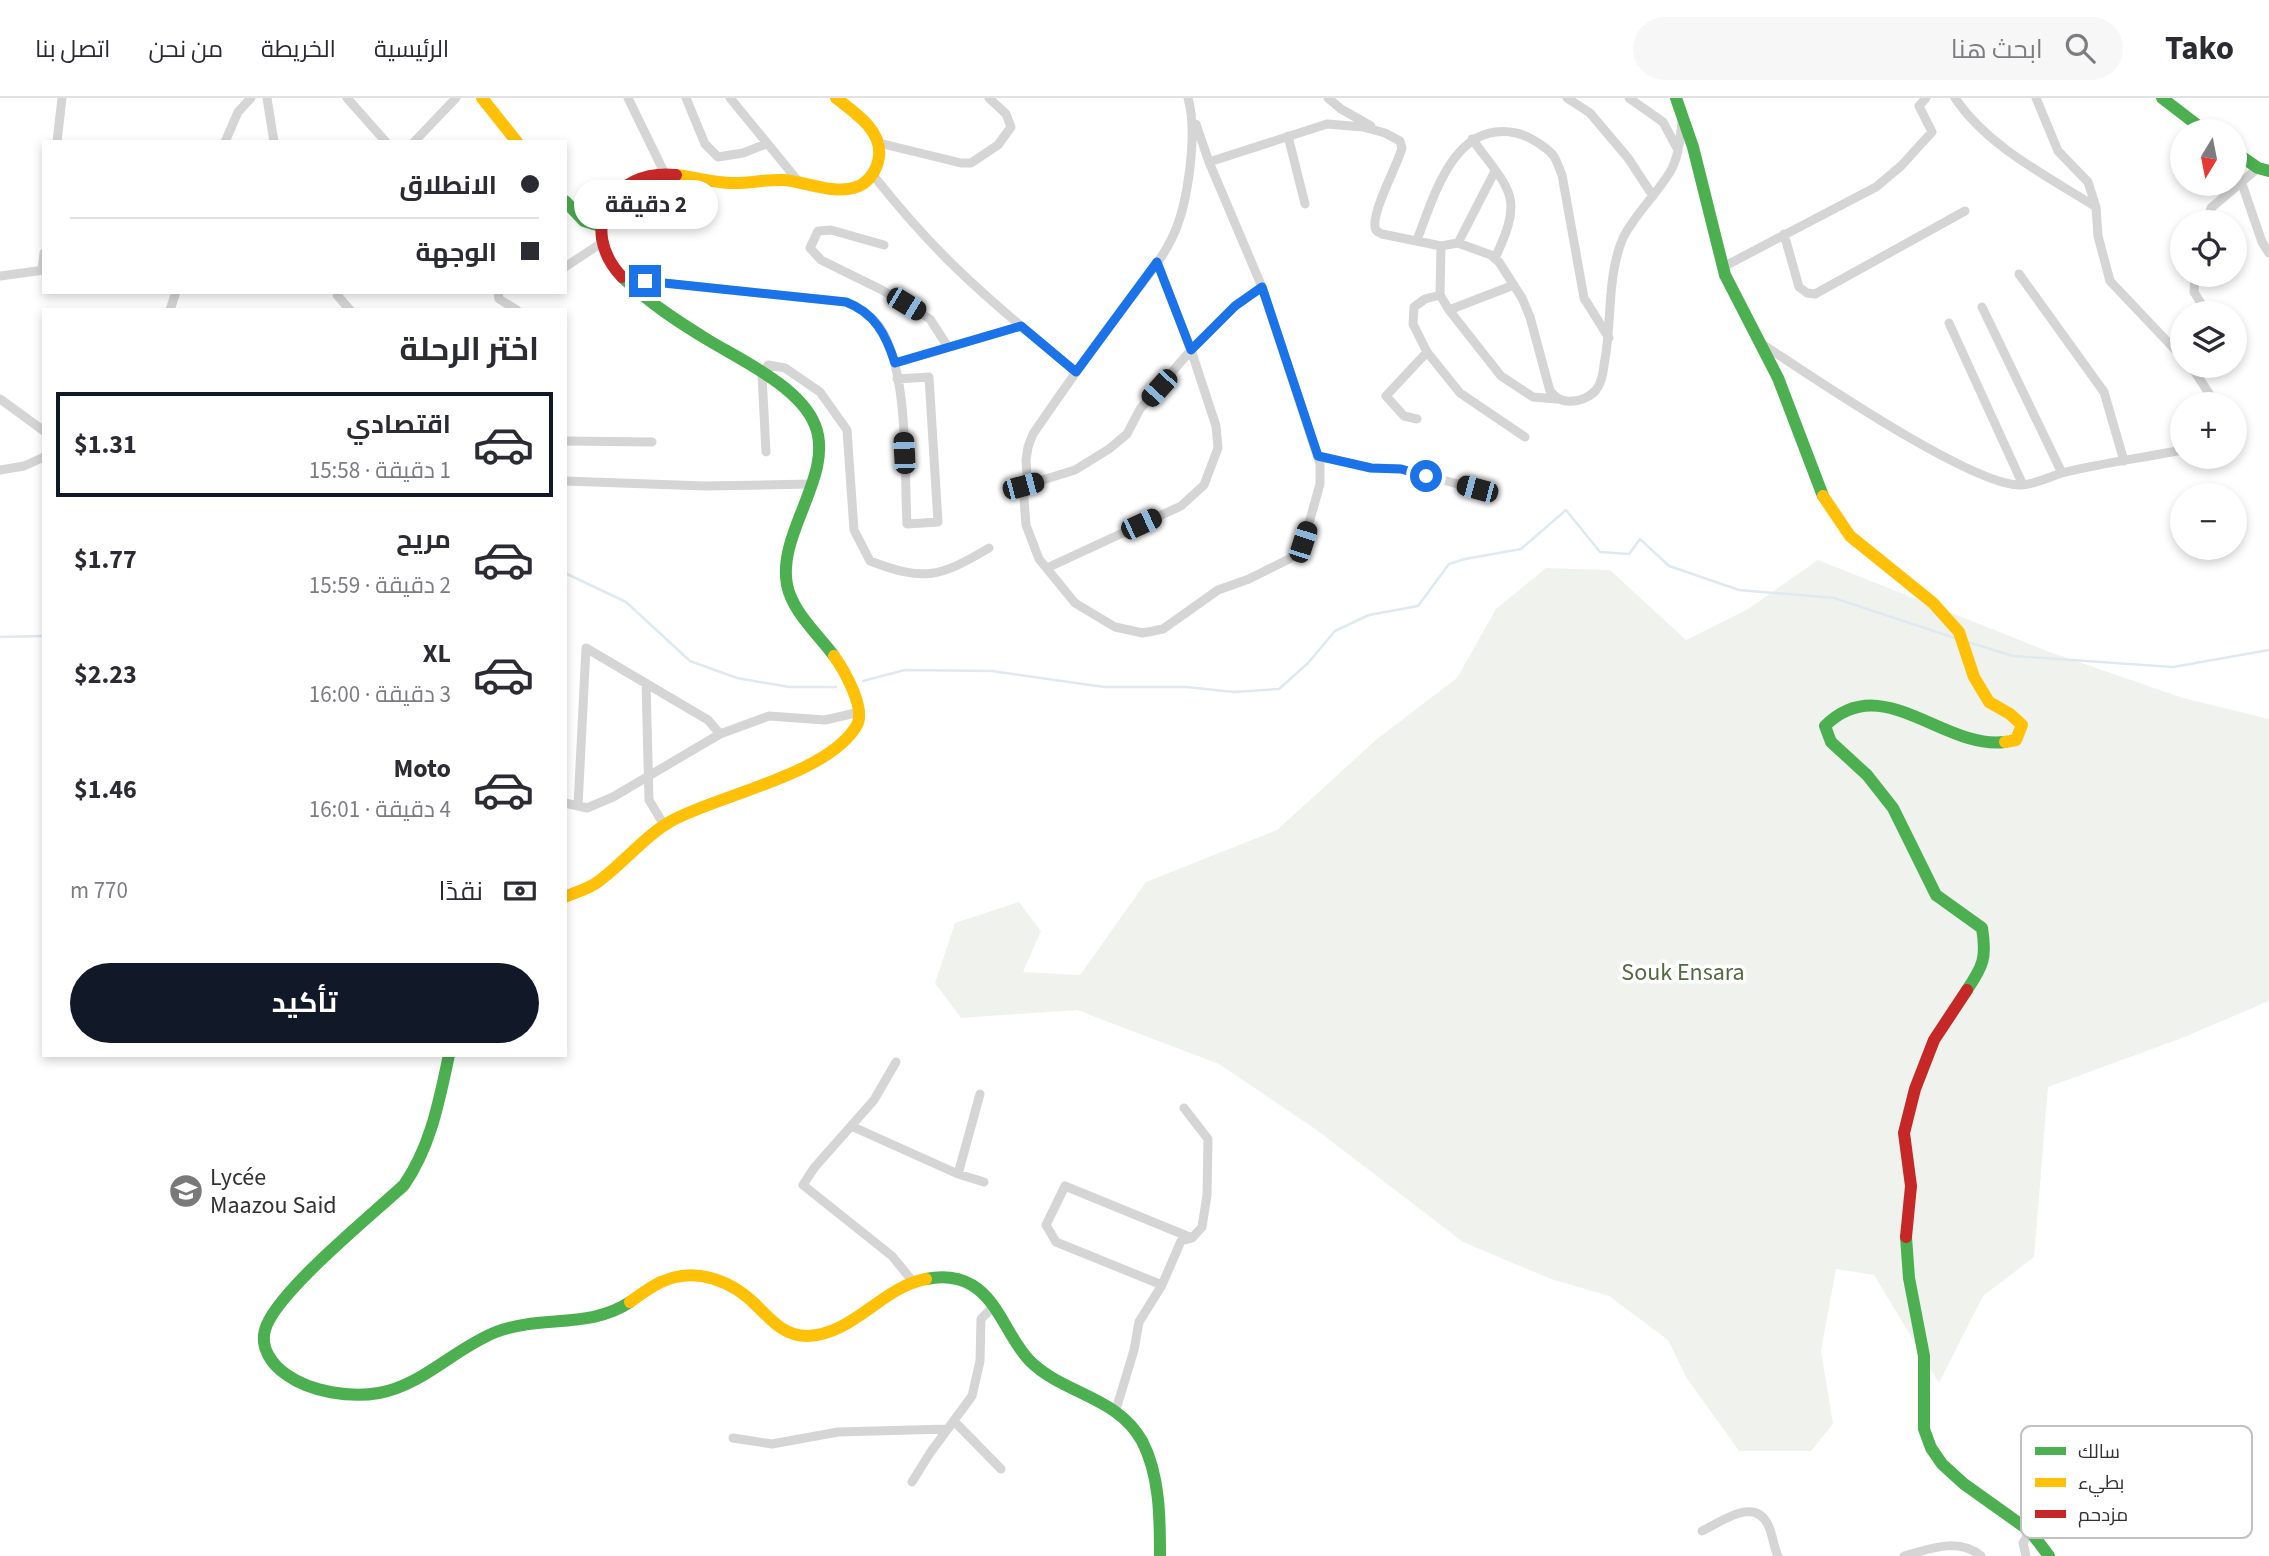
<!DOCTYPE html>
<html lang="ar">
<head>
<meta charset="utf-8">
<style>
  body { margin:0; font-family:"Source Sans 3",Cairo,sans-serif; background:#f7f7f7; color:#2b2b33; direction:rtl; height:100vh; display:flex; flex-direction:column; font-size:26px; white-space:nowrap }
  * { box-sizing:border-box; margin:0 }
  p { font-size:23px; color:#7c7c81 }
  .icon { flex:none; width:38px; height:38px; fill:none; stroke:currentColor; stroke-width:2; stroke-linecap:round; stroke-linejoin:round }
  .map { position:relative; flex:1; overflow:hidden; direction:ltr }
  .sheet { position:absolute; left:42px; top:210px; width:525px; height:749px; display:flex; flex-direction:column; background:#fff; border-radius:0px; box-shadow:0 4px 10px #0003; direction:rtl }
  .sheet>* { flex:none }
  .hud { position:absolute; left:42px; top:42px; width:525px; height:154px; border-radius:0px; box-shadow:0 4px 10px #0003; direction:rtl; display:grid; align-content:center; height:154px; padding:0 28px; background:#fff }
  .needle { width:46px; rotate:190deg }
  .controls { position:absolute; left:2170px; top:21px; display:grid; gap:14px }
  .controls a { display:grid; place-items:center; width:77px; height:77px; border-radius:50%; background:#fff; box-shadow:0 4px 10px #0003; font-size:35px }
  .end { position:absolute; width:32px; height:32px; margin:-16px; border:9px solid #1a73e8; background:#fff; box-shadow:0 0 0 4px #fff }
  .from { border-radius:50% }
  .bubble { position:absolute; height:49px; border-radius:24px; background:#fff; box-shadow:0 4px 10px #0003; font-size:23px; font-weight:700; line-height:49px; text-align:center; direction:rtl }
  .car { position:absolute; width:21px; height:42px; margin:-21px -10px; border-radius:9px; box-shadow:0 0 5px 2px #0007; background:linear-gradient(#222 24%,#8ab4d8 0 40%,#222 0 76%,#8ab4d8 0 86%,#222 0) }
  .hud b { display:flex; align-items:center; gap:24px; height:66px; font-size:26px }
  .hud b+b { border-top:2px solid #e1e1e2 }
  .hud i { width:18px; height:18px; background:#2b2b33 }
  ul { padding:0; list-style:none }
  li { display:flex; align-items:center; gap:21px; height:105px; margin:0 14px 10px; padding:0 14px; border:4px solid transparent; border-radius:0px }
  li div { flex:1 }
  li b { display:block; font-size:26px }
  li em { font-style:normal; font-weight:700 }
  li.selected { border-color:#111827 }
  li>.icon { width:63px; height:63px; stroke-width:1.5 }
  h2 { padding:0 28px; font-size:32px; line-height:84px }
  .pay { display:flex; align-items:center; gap:18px; height:77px; padding:0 28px; font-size:26px }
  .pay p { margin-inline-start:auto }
  .cta { display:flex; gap:14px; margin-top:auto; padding:14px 28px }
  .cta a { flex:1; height:80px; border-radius:42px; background:#111827; color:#fff; font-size:28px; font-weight:700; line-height:80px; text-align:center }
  header { display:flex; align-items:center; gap:42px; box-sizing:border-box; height:98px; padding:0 35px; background:#fff; border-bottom:2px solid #e1e1e2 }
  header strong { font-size:33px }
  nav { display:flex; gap:38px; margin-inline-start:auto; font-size:24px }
  .search { width:490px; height:63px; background:#f7f7f7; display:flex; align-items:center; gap:18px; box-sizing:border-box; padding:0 24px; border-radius:38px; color:#7c7c81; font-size:26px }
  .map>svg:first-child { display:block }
  .green { fill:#f0f3ed }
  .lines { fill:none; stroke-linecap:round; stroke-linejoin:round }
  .stream { stroke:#dee9f0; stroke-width:2.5 }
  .street { stroke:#d5d5d5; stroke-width:9 }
  .fast { stroke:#4caf50; stroke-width:12 }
  .slow { stroke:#ffc107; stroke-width:12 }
  .jam { stroke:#c62828; stroke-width:12 }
  .route { stroke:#1a73e8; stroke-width:9 }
  .labels { text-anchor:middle; stroke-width:7; stroke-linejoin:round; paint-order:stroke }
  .park-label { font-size:24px; fill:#546a42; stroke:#fff }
  .poi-label { font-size:24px; fill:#313131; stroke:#fff; text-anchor:start }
  .key { fill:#fff; stroke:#c1c1c1; stroke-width:2 }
  .key-label { font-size:19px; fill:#313131 }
</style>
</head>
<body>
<header>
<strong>Tako</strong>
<div class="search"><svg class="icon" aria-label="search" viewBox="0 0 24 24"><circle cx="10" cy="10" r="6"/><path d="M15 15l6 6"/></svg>ابحث هنا</div>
<nav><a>الرئيسية</a><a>الخريطة</a><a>من نحن</a><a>اتصل بنا</a></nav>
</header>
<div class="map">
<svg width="2269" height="1458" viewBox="0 0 2269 1458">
  <rect width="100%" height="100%" fill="#fff"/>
  <path class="green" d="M1818 462 2047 553 2183 600 2269 621V903L2182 940 2048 989 2034 1159 1983 1198 1939 1285 1874 1177 1836 1171 1821 1253 1833 1326 1811 1353H1739L1686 1279 1668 1242 1609 1198 1551 1181 1463 1144 1318 1033 1219 966 1077 912 961 920 935 885 955 825 1019 804 1041 833 1023 874 1080 877 1146 784 1277 732 1377 641 1457 580 1496 511 1546 470 1610 472 1686 542 1748 511Z"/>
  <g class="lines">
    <path class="stream" d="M565 475 626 504 690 563 737 580 789 589H836
      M0 539 44 538
      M1968 544 2013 558 2173 569 2269 552
      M863 583 905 572 992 573 1104 589H1186L1234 594 1279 591 1308 565 1335 533 1369 517 1418 508 1449 466 1465 461 1521 451 1566 412 1600 454 1629 456 1640 441 1669 468 1739 492 1834 500 1955 540"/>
    <path class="street" d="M267 0 274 44
      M347 0 386 44
      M628 0 665 76
      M686 0 705 46 718 59 743 55 766 46
      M730 0 799 84
      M1188 0C1198 35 1188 108 1172 140 1159 167 1137 191 1120 214 1090 254 1061 295 1033 336L1028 349 1026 362 1027 378 1023 388 1026 427 1039 461 1075 505 1115 529 1143 535 1163 531 1218 492 1249 481 1289 461 1298 453 1309 425 1320 386V366L1262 189
      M1328 0 1341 11 1371 28
      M1567 0 1590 15 1628 60 1653 98
      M1629 0 1663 24 1677 50
      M1955 0C1988 49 2047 78 2096 109
      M2036 0 2058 53 2088 84 2096 109 2098 138 2110 183 2182 259
      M1288 38 1305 106
      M1472 41C1510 93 1525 97 1495 160
      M57 44 62 0
      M225 44 238 14 251 0
      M414 44 456 0
      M879 45 961 65H971L998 47 1011 29 1006 16 989 0
      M1209 64 1327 26 1363 29 1385 35 1400 43 1402 50C1397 68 1373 111 1375 128 1375 133 1378 134 1382 136L1441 148 1458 145 1491 157 1499 164 1522 200 1530 219 1550 293C1557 301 1562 304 1573 303 1581 303 1591 298 1596 292 1603 283 1603 272 1605 261 1612 222 1607 177 1623 140 1635 116 1656 97 1670 74 1679 59 1680 40 1682 23
      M873 77C896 106 920 134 947 161 987 201 1032 237 1076 274
      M2241 83 2262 144 2269 155
      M2207 124 2211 110 2258 70
      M1784 136 1799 189 1807 195 1815 196 1965 113
      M1417 142C1434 98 1454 22 1516 35 1527 37 1545 48 1553 57 1557 62 1559 71 1562 77L1584 200 1609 240
      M1458 145 1495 73
      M884 147 831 132 818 133 810 150 821 162 882 192 930 221 948 249
      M1441 148 1440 197 1449 212 1501 278 1533 299 1557 301
      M565 169 600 146
      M1723 169 1876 89 1901 68 1932 34 1919 8 1926 0
      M42 172 44 155
      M2019 176 2104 294 2124 363
      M2195 177 2194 194 2207 215
      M0 178 44 172
      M624 181 846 204C861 210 874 219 883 234 909 283 904 370 907 426L938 424 929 279 897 281
      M498 194 499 201 517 212
      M337 197 350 212
      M1440 197 1425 201 1414 209 1413 226 1427 254 1460 295 1525 339
      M1982 209 2062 375
      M170 212 176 194
      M1449 212 1514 187
      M1949 225 2023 387
      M1762 246C1808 276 1974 390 2022 387 2035 386 2049 379 2062 375 2102 365 2142 360 2182 352
      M895 265 1021 228
      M2191 268 2216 306
      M0 301 44 333
      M1417 321 1404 318 1386 298 1427 254
      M565 343 652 344
      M766 354 762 277 768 267 785 270 820 294 847 332 854 432 870 463C925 484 940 479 989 450
      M1318 358 1371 370 1401 371 1477 391
      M0 372 24 368 44 359
      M565 383 705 388 810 386
      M1023 388 1075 372 1109 351 1127 336 1140 311 1191 252 1235 208 1262 189 1209 64 1196 26
      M1047 470 1181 408 1204 387 1218 350 1216 328 1191 252 1157 164
      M646 585 649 702 664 727
      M720 636 769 618 825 622 860 614
      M565 705 587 710 613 699 720 636 708 622 586 550 578 708
      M896 964 874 1002 814 1070 803 1087 892 1158 914 1185
      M851 1028 958 1076 984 1084
      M958 1076 980 996
      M1162 1187 1056 1144 1046 1127 1065 1088 1192 1140
      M1115 1315 1134 1252 1139 1224 1162 1187 1181 1143 1192 1140 1202 1129 1207 1097 1208 1041 1184 1010
      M954 1323 1001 1371
      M733 1340 772 1346 838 1334 948 1331
      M912 1384 930 1355 972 1298 980 1263 981 1221 994 1208
      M1702 1433C1721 1424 1755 1398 1768 1427 1773 1436 1773 1448 1778 1458
      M1904 1458C1929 1451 1959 1439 1981 1458
      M2026 1458 2023 1445 2030 1433"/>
    <path class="fast" d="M1676 0 1693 49 1725 177 1778 280 1823 398
      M2162 0 2205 33
      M2235 54 2258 70 2269 73
      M565 103 584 123 600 128
      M622 179C648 204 677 223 708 242 741 262 800 289 815 327 835 377 777 434 787 487 793 515 818 536 834 558
      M1967 892C1983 868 1987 860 1982 830L1936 797 1893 710 1867 677 1831 644 1825 628C1882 571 1943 652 2005 644
      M449 957C439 1003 431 1048 404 1087 373 1116 274 1196 265 1232 260 1250 272 1267 287 1277 311 1294 350 1300 379 1295 423 1287 455 1250 496 1234 540 1217 590 1231 630 1204
      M1906 1139 1909 1180 1924 1258V1331L1931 1350 1942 1366 1964 1386 2030 1433 2049 1458
      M926 1181C941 1178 958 1179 972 1187 1000 1204 1008 1241 1030 1263 1063 1296 1117 1298 1142 1343 1160 1377 1160 1421 1160 1458"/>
    <path class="slow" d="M482 0 517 44
      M676 77C694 79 711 84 730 85 748 86 766 81 784 82 807 84 836 98 859 88 870 83 878 70 879 58 882 32 854 14 836 0
      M1823 398 1850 438 1933 505 1959 534 1974 579 1989 604 2010 616 2022 627 2016 642 2005 644
      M565 799C576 794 589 791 599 783 625 764 644 738 673 722 722 696 829 676 857 627 866 610 844 572 834 558
      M630 1204C640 1197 650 1189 661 1184 696 1168 733 1183 758 1209 772 1223 785 1238 807 1238 853 1237 882 1189 926 1181"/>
    <path class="jam" d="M622 179C576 130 613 70 676 77
      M1906 1139 1911 1088 1904 1035 1915 991 1934 942 1967 892"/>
  </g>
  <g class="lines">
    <path class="route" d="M645 183 846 204C875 215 886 237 895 265L1021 228 1076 274 1157 164 1191 252 1235 208 1262 189 1318 358 1371 370 1401 371 1426 378"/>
  </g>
  <defs>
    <g id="school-disc" transform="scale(1.75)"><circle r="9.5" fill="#797979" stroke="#fff"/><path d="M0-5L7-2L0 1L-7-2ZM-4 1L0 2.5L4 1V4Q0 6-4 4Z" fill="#fff"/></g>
  </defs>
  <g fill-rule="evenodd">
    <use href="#school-disc" x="186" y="1093"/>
  </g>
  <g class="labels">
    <g class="park-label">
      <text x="1683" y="882">Souk Ensara</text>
    </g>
    <g class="poi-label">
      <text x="210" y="1087">Lycée<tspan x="210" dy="28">Maazou Said</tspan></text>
    </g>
  </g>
  <rect x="2021" y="1328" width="231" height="112" rx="10" class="key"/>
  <rect x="2035" y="1349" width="31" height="8" fill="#4caf50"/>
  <rect x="2035" y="1380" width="31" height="9" fill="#ffc107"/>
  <rect x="2035" y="1412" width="31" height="8" fill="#c62828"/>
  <g class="key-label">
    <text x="2078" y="1360">سالك</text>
    <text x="2078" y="1391">بطيء</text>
    <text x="2078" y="1423">مزدحم</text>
  </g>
</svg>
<div class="controls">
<a><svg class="needle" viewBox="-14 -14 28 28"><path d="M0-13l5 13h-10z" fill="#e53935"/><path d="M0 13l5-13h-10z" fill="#7c7c81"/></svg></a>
<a><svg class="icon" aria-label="locate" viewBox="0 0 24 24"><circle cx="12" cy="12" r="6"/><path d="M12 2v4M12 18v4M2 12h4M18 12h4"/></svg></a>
<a><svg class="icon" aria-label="layers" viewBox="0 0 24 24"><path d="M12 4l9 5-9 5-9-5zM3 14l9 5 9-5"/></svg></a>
<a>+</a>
<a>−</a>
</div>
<i class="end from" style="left:1426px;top:378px"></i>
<i class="end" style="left:645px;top:183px"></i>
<div class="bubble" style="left:574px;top:82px;width:144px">2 دقيقة</div>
<i class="car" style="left:906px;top:206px;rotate:121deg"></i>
<i class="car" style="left:1159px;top:290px;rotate:222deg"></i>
<i class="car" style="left:904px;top:355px;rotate:357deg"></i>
<i class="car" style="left:1023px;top:388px;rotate:75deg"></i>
<i class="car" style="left:1477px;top:391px;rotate:285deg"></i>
<i class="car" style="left:1141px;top:426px;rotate:65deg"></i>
<i class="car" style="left:1303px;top:444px;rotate:18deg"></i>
<div class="hud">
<b><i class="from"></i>الانطلاق</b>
<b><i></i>الوجهة</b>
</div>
<section class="sheet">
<h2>اختر الرحلة</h2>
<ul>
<li class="selected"><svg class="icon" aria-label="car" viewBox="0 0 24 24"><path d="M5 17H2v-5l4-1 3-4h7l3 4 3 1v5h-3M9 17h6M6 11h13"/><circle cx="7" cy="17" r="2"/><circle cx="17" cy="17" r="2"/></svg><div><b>اقتصادي</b><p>1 دقيقة · 15:58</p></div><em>$1.31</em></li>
<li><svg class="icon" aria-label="car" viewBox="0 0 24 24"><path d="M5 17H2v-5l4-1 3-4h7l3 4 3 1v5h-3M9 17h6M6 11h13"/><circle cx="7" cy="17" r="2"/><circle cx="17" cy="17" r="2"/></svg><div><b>مريح</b><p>2 دقيقة · 15:59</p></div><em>$1.77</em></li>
<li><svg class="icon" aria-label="car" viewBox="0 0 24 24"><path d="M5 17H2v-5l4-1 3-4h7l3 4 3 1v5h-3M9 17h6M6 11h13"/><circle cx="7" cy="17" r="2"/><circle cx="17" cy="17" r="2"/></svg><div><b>XL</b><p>3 دقيقة · 16:00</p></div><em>$2.23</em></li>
<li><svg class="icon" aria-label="car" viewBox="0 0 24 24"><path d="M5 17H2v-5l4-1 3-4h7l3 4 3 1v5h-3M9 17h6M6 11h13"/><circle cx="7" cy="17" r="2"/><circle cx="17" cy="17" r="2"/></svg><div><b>Moto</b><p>4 دقيقة · 16:01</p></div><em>$1.46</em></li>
</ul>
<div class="pay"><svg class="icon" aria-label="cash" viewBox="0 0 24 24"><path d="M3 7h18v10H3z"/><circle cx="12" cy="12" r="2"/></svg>نقدًا<p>770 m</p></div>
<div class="cta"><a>تأكيد</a></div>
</section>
</div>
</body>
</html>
